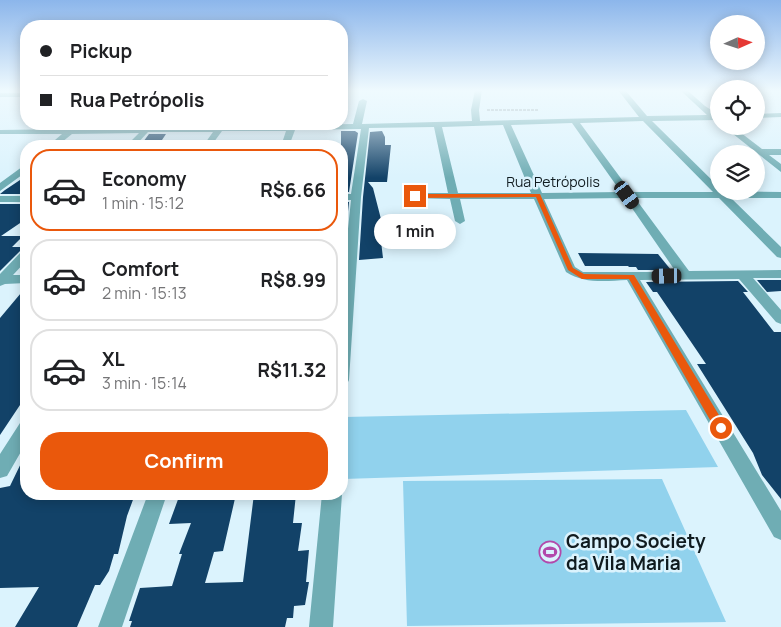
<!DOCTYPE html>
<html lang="en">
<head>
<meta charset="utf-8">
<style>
  body { margin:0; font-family:Manrope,sans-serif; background:#f2f2f2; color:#202124; height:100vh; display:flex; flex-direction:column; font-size:19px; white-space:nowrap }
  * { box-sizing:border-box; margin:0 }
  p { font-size:16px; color:#757577 }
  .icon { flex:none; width:28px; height:28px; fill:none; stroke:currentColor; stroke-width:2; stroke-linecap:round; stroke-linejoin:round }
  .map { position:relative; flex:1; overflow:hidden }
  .side { position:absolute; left:20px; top:140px; width:328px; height:360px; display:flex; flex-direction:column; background:#fff; border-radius:20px; box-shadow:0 2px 12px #0003 }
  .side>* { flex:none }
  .top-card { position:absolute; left:20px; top:20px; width:328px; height:110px; border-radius:20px; box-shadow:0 2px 12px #0003; display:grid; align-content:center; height:110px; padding:0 20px; background:#fff }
  .needle { width:32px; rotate:87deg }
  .buttons { position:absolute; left:710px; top:15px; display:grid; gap:10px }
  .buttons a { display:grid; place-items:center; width:55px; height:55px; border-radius:50%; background:#fff; box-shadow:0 2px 12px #0003; font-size:25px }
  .end { position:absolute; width:22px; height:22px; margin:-11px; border:6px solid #ea580c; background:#fff; box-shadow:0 0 0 2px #fff }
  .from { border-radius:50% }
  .bubble { position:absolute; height:35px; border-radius:18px; background:#fff; box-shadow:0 2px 12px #0003; font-size:16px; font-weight:700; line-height:35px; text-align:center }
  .car { position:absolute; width:15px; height:30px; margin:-15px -8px; border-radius:6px; box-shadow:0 0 4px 1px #0007; background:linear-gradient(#222 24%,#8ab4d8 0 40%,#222 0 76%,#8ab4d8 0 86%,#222 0) }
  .top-card b { display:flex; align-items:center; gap:18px; height:48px; font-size:19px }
  .top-card b+b { border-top:1px solid #e0e0e0 }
  .top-card i { width:12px; height:12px; background:#202124 }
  ul { padding:9px 0 0; list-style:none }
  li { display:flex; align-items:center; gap:15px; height:82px; margin:0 10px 8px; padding:0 10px; border:2px solid #e0e0e0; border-radius:20px }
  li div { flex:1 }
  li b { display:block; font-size:19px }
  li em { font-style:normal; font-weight:700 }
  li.current { border-color:#ea580c }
  li>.icon { width:45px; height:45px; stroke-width:1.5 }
  .primary-button { display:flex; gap:10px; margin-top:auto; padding:10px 20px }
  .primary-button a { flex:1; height:58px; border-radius:20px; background:#ea580c; color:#fff; font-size:20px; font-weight:700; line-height:58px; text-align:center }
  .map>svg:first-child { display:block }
  .green { fill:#91d2ed }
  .building { fill:#124268 }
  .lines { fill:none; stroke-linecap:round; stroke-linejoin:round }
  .path { stroke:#96a9b1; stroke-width:2; stroke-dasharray:3 1; stroke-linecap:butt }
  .minor { fill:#6fadb4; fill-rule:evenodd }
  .route { fill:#ea580c }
  .labels { text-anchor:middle; stroke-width:5; stroke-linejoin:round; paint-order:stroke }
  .far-street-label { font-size:14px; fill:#101b1f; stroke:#dbf3fd }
  .near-poi-label { font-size:19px; font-weight:bold; fill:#101b1f; stroke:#dbf3fd; text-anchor:start }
</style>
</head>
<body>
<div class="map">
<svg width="781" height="627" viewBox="0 0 781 627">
  <rect width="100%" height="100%" fill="#dbf3fd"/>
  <path class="green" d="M33 124H99L91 129 29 127Z
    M686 410 718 467 343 479 344 417Z
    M662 479 726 622 407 626 403 481Z"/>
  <path class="building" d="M341 131H355L358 133 349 192H341Z
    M382 131 385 137V145H391L387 182H368L373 188 382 223 381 241 383 258 359 260 363 197 370 132Z
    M149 134H166L158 146H140Z
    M26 176V194H0L5 190Z
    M341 202H349L346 230H341Z
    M0 204H26V219L1 236H23L12 247H26V248L21 250 0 271Z
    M578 253 658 254 671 270H638L636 267H629L628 266H585Z
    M757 280H781V291L767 292Z
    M738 281 748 292H743L774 332H781V499L762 475 753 453 697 364H706L657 292H653L646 282Z
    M26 287V396L0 435V318Z
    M26 453V494H119L117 498 134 497 127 516 118 554H114L109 571 100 585H95L77 627H15L39 587 0 588V488L10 486Z
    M180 494H236L223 551 214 552 205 583 243 582 254 494H296L293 523H302L298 551 309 550 306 582H309L305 605 294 606 293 618H287L285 627H130L132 621H129L140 588 172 586 182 554H179L191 523 169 524Z"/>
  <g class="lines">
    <path class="path" d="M487 110H538"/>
    <path class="minor" d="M475 90H482L479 110 480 121 639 117 618 90H625L647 116 707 115 680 90H687L705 106 719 115V120L652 121 719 187V191L781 192V198H731L781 247V258L777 257 719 198H635L689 271 781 270V278H753L781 310V324L776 322 739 279 640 280 781 511V540L774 537 627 280C606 281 584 284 566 272L534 199H460L465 221 460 224 455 221 450 199 411 198 410 196 415 193H448L434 127 369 128 361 197 349 380 347 384 341 386V296L351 200H341V194H351L361 129 295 130 289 146H281L286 131H222L211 146H203L213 132H148L135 146H126L139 133 72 134 57 146H48L62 134H0V130L144 128 149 125 153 127H217L219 124H227L225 126 353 124 359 101 363 99 367 101 362 124 472 121 471 110ZM643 121 713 192H631L580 123ZM572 123 621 192 542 193 511 125ZM503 125 531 193H458L442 127ZM625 198 676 272H583L575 267 544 199Z
      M0 93H26V97H0Z
      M781 113V117L756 118V114Z
      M723 126H732L762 149H781V155H769L781 164V172Z
      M26 164V172L0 191V183Z
      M0 196H26V202H0Z
      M26 250V261L13 275H26V283L5 284 0 286V274L22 251Z
      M26 421V443L7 476 0 478V454L20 423Z
      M148 494H167L122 627H98Z
      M322 494H342L333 627H309Z"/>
  </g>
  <linearGradient id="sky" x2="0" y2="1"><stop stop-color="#8cb6eb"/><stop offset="0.51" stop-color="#effafe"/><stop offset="1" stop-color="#effafe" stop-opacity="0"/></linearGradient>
  <rect width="781" height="178" fill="url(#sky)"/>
  <path class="route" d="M540 194 573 268 584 274 634 275 725 425V432H717L629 279H582L568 270 536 197 415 198 412 196 415 194Z"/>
  <defs>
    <g id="stadium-ring" transform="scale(1.125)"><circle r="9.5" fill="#dbf3fd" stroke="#b249ab" stroke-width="1.5"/><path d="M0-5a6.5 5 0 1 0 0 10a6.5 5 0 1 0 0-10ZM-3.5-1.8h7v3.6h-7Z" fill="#b249ab"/></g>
  </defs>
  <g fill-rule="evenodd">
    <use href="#stadium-ring" x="550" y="552"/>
  </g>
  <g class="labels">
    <g class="far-street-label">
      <text x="553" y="187">Rua Petrópolis</text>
    </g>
    <g class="near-poi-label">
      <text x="566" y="548">Campo Society<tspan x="566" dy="22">da Vila Maria</tspan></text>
    </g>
  </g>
</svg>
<div class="buttons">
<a><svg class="needle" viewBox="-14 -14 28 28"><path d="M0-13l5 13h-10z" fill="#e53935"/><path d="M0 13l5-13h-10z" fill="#757577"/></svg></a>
<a><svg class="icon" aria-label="locate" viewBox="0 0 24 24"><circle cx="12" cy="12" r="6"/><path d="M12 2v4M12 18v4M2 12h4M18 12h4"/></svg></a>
<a><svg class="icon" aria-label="layers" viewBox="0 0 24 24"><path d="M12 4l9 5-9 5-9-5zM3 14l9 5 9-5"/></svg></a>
</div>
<i class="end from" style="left:721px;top:428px"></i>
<i class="end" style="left:415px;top:196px"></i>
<div class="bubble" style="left:374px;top:214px;width:82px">1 min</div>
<i class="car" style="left:627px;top:195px;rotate:144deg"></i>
<i class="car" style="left:667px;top:276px;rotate:269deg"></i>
<div class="top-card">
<b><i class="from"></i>Pickup</b>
<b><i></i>Rua Petrópolis</b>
</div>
<section class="side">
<ul>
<li class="current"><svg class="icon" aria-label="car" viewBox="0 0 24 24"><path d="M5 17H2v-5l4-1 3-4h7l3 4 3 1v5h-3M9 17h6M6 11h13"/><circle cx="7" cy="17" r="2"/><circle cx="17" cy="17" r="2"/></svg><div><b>Economy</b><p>1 min · 15:12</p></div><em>R$6.66</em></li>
<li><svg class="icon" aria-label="car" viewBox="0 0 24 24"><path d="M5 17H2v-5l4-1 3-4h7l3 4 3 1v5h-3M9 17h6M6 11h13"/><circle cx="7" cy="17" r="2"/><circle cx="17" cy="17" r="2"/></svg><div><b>Comfort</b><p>2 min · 15:13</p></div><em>R$8.99</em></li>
<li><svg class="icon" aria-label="car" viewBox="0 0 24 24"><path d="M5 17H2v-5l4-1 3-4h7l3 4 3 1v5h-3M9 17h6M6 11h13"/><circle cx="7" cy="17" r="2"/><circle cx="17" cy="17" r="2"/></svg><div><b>XL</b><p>3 min · 15:14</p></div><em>R$11.32</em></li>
</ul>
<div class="primary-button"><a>Confirm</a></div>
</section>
</div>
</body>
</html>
